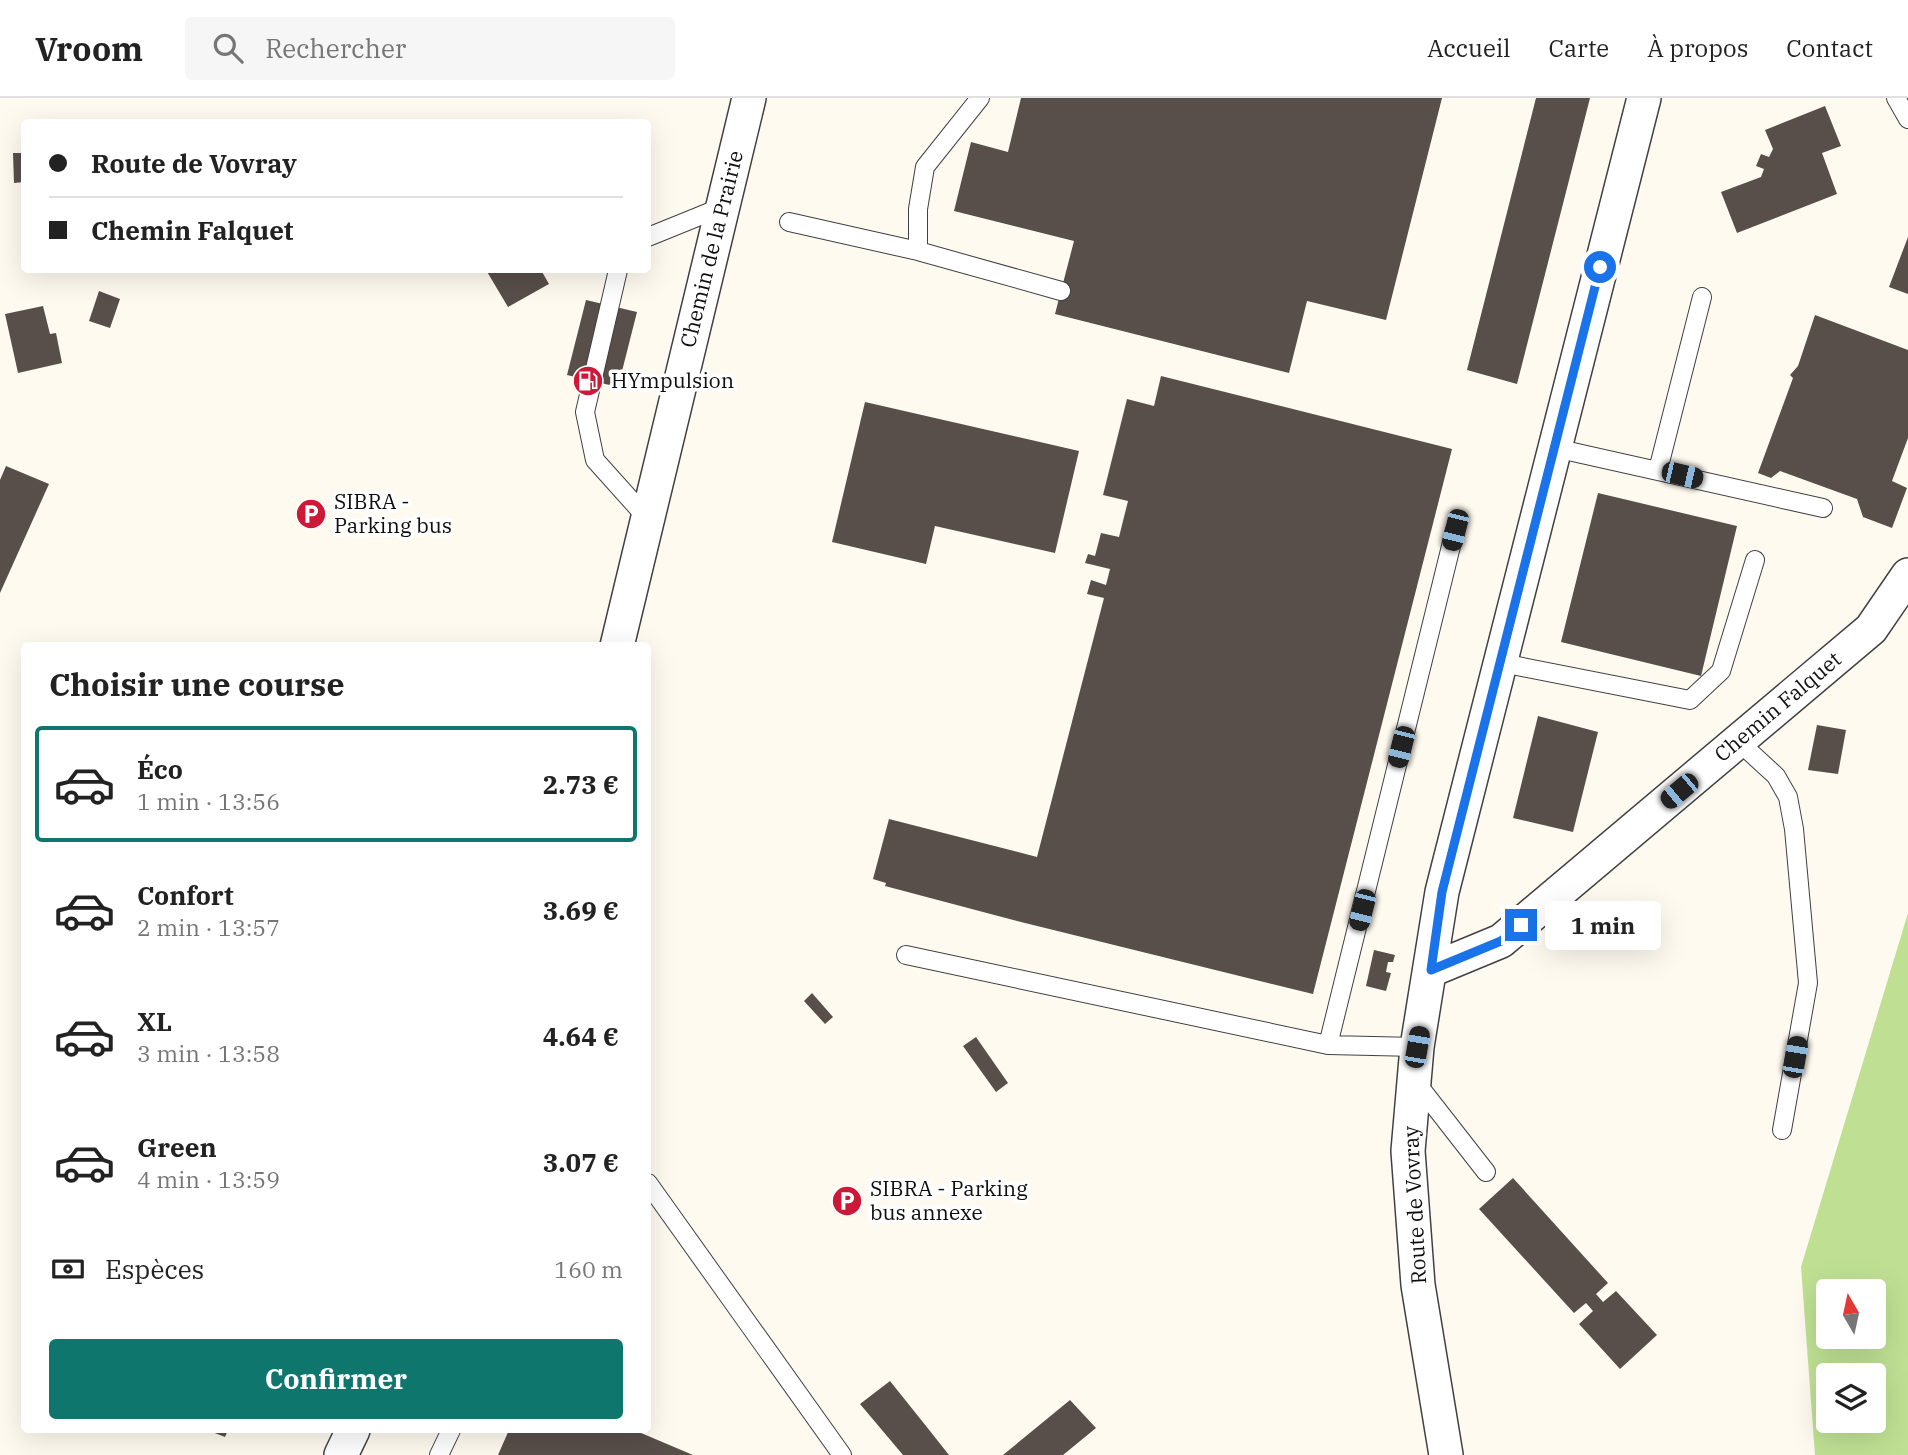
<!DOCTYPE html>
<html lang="fr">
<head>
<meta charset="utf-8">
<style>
  body { margin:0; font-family:"IBM Plex Serif",serif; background:#f6f6f6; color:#222; height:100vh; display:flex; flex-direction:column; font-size:26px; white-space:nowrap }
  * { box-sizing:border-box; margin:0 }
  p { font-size:23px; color:#767676 }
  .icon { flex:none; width:38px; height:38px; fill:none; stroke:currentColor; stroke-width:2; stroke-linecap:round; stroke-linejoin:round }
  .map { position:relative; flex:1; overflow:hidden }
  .panel { position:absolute; left:21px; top:544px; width:630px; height:791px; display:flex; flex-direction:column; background:#fff; border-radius:7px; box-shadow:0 7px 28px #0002 }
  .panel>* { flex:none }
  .hud { position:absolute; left:21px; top:21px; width:630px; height:154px; border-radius:7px; box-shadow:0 7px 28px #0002; display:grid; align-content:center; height:154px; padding:0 28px; background:#fff }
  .needle { width:46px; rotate:351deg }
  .controls { position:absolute; left:1816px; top:1181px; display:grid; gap:14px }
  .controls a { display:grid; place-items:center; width:70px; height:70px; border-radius:7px; background:#fff; box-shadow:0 7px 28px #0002; font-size:35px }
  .end { position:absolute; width:32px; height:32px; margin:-16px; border:9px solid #1a73e8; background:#fff; box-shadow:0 0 0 4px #fff }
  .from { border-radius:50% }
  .bubble { position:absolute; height:49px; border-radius:7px; background:#fff; box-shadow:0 7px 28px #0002; font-size:23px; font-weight:700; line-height:49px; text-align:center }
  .car { position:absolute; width:21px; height:42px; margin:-21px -10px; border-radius:9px; box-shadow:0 0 5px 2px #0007; background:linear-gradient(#222 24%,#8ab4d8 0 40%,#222 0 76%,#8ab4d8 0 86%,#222 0) }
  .hud b { display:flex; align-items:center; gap:24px; height:66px; font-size:26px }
  .hud b+b { border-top:2px solid #e0e0e0 }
  .hud i { width:18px; height:18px; background:#222 }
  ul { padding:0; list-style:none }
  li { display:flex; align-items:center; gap:21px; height:116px; margin:0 14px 10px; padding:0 14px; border:4px solid transparent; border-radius:7px }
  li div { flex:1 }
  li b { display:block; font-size:26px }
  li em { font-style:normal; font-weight:700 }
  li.on { border-color:#0f766e }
  li>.icon { width:63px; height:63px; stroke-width:1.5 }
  h2 { padding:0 28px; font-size:32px; line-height:84px }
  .pay { display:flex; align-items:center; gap:18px; height:77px; padding:0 28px; font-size:26px }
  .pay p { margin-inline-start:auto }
  .button { display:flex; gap:14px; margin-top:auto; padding:14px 28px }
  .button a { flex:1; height:80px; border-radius:7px; background:#0f766e; color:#fff; font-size:28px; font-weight:700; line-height:80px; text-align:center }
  header { display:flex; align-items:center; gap:42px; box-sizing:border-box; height:98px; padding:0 35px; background:#fff; border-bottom:2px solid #e0e0e0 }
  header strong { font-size:33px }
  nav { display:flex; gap:38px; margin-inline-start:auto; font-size:24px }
  .search { width:490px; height:63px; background:#f6f6f6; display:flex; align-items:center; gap:18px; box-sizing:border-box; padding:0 24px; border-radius:7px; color:#767676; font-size:26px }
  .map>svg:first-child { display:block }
  .forest { fill:#bfe093; fill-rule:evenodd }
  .building { fill:#584e4a }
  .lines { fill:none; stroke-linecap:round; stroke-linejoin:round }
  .service-casing { stroke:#414141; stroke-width:20 }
  .minor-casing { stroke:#414141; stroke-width:36 }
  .service { stroke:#fff; stroke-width:18 }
  .minor { stroke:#fff; stroke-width:33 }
  .route { stroke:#1a73e8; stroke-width:9 }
  .labels { text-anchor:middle; stroke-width:7; stroke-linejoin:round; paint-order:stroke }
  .street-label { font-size:21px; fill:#0e0e0e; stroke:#fff }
  .poi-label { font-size:21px; fill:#0e0e0e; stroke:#fff; text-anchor:start }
</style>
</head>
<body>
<header>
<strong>Vroom</strong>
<div class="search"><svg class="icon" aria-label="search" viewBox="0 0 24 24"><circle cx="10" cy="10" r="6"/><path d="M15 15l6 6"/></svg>Rechercher</div>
<nav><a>Accueil</a><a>Carte</a><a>À propos</a><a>Contact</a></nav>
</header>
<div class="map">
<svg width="1908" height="1357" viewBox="0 0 1908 1357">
  <rect width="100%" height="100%" fill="#fffaf0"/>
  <path class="forest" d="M1908 815V1357H1815L1801 1169ZM1829 1194H1874V1239H1829ZM1829 1278H1874V1323H1829Z"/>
  <path class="building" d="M1021 0H1442L1386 222 1307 203 1289 275 1055 216 1074 143 954 113 971 44 1008 54Z
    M1536 0H1590L1517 286 1467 272Z
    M1825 8 1841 48 1822 55 1837 96 1737 135 1721 94 1761 79 1764 71 1756 68 1761 56 1769 59 1773 51 1765 32Z
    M13 55H24V84L14 85Z
    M1908 139V196L1889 189Z
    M486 172H541L549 186 508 209Z
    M99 193 120 201 110 230 89 223Z
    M586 202 637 214 618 289 567 277Z
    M43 208 50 236 56 235 62 265 18 275 5 216Z
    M1815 217 1908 252V340L1892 383 1907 390 1892 430 1863 419 1857 401 1780 373 1771 380 1758 375 1793 280 1790 277 1798 268Z
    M1161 278 1452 351 1313 896 1021 824 885 788 886 785 873 781 889 721 1037 759 1104 500 1087 496 1091 482 1106 487 1110 471 1085 465 1088 456 1095 458 1101 435 1119 439 1128 403 1103 397 1127 301 1154 308Z
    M865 304 1079 353 1055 455 935 428 926 466 832 444Z
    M6 368 49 386 0 495V382Z
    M1598 395 1737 428 1701 578 1561 544Z
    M1538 618 1598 634 1573 734 1513 720Z
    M1817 627 1846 632 1838 676 1808 672Z
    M1374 852 1395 857 1393 864H1388L1386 874 1391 875 1386 893 1366 888Z
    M812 895 833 919 825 926 804 903Z
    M976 939 1008 985 996 994 963 948Z
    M1513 1080 1608 1185 1596 1196 1603 1204 1616 1193 1657 1237 1620 1271 1579 1226 1593 1213 1586 1205 1574 1215 1479 1111Z
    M890 1283 930 1333 949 1357H903L860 1306Z
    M1070 1302 1096 1330 1063 1357H1003Z
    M207 1332H228L225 1339Z
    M509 1332H634L693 1357H498Z"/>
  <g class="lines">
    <g class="service-casing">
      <path id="service" d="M980 0 925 69 918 111V153L1061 193
        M1896 0 1908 21
        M789 124 918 153
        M648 139 722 109
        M618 172 585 314 595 362 647 420
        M1555 350 1823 410
        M1658 372 1702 199
        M1502 565 1690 602 1721 573 1755 462
        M1738 643 1776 678 1788 699 1794 731 1808 885 1782 1032
        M906 857 1328 947
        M1417 949 1328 947 1455 432
        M1415 983 1486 1074
        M648 1085 842 1357
        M439 1357 451 1332"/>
    </g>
    <g class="minor-casing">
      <path id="minor" d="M617 548 749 0
        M1431 872 1501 843 1871 531 1908 477
        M341 1357 353 1332
        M1446 1357 1418 1187 1408 1053 1417 949 1442 794 1644 0"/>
    </g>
    <use href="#service" class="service"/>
    <use href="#minor" class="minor"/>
  </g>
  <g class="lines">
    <path class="route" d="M1521 827 1501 843 1431 872 1442 794 1600 169"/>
  </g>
  <defs>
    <g id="fuel-disc" transform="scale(1.575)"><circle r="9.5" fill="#cc1937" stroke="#fff"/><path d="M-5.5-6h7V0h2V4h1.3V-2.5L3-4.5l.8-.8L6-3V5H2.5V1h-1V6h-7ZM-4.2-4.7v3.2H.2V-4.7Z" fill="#fff"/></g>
    <g id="parking-disc" transform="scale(1.575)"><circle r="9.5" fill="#cc1937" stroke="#fff"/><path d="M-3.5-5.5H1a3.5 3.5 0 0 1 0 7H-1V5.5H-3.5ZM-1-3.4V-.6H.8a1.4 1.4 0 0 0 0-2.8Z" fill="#fff"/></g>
  </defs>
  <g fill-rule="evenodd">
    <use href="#fuel-disc" x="588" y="283"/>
    <use href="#parking-disc" x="311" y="416"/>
    <use href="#parking-disc" x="847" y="1103"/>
  </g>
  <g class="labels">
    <g class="street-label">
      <text transform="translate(712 151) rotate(-76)" y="7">Chemin de la Prairie</text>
      <text transform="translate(1778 609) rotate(-40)" y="7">Chemin Falquet</text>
      <text transform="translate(1415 1107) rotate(-93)" y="7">Route de Vovray</text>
    </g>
    <g class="poi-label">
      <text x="611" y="290">HYmpulsion</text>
      <text x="334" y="411">SIBRA -<tspan x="334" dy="24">Parking bus</tspan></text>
      <text x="870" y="1098">SIBRA - Parking<tspan x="870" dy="24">bus annexe</tspan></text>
    </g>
  </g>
</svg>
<div class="controls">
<a><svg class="needle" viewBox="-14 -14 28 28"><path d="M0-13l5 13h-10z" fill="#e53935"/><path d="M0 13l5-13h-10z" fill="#767676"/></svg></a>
<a><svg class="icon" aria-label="layers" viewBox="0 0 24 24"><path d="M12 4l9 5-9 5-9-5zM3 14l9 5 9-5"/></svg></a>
</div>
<i class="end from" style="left:1600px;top:169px"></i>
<i class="end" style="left:1521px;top:827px"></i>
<div class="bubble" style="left:1545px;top:803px;width:116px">1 min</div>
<i class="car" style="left:1682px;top:377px;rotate:103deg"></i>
<i class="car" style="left:1455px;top:432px;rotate:194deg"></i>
<i class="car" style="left:1401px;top:649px;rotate:194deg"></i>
<i class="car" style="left:1679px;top:693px;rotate:230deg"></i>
<i class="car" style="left:1362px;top:812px;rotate:194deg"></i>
<i class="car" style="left:1417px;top:949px;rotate:10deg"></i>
<i class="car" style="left:1795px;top:959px;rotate:10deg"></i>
<div class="hud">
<b><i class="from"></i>Route de Vovray</b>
<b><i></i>Chemin Falquet</b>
</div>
<section class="panel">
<h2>Choisir une course</h2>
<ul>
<li class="on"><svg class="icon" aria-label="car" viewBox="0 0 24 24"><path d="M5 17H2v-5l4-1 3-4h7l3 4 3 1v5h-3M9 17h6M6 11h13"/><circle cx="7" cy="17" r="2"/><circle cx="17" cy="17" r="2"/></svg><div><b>Éco</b><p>1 min · 13:56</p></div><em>2.73 €</em></li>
<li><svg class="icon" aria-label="car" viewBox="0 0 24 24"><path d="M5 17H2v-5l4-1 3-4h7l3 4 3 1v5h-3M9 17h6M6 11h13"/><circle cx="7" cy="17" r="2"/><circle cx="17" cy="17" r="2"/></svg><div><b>Confort</b><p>2 min · 13:57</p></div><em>3.69 €</em></li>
<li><svg class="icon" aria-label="car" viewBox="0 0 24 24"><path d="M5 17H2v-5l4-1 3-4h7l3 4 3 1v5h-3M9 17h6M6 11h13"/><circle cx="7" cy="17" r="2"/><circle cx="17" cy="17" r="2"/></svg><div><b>XL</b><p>3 min · 13:58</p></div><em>4.64 €</em></li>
<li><svg class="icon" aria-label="car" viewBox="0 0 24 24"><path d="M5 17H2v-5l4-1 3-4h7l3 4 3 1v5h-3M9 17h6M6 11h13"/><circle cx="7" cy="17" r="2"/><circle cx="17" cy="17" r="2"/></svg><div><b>Green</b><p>4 min · 13:59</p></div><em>3.07 €</em></li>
</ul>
<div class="pay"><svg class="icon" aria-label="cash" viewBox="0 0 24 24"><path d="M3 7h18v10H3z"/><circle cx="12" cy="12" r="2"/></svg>Espèces<p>160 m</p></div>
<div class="button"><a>Confirmer</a></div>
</section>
</div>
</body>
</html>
